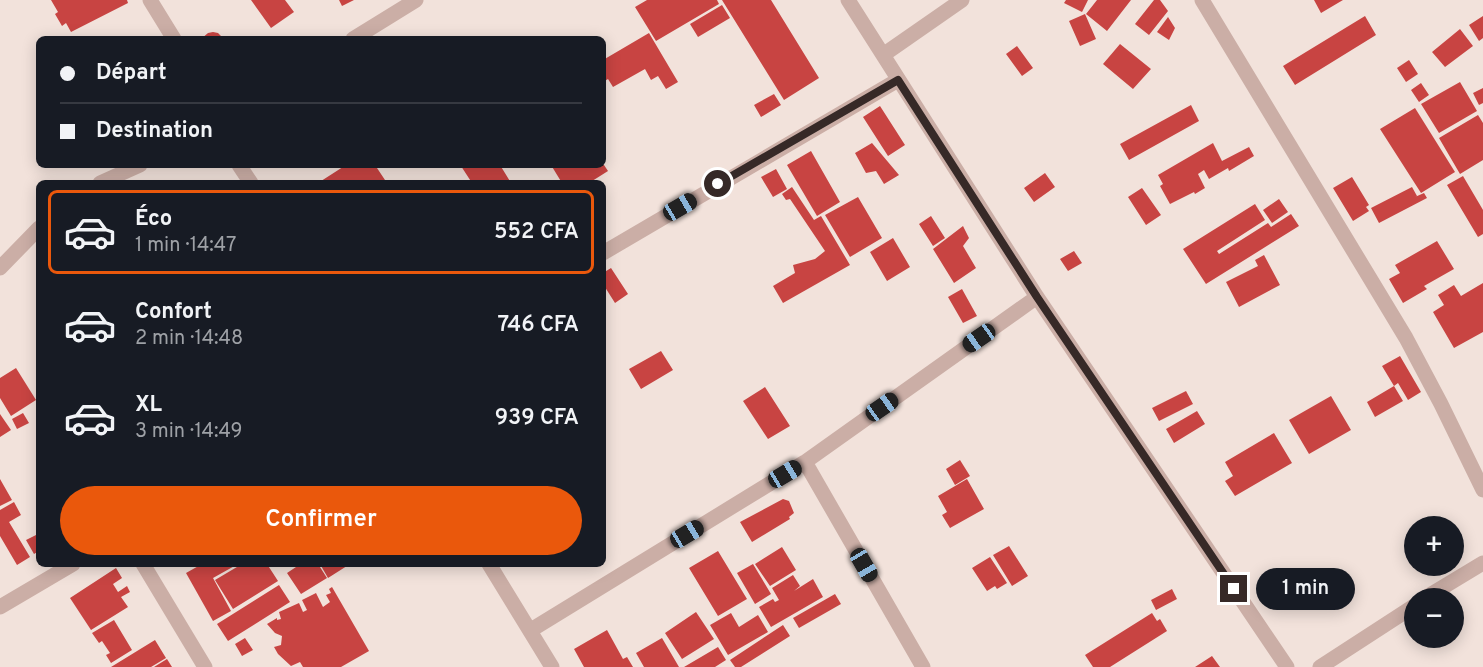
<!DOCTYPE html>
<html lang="fr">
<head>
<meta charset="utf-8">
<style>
  body { margin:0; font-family:Overpass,sans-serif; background:#242831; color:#f1f3f6; height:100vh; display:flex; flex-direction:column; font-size:22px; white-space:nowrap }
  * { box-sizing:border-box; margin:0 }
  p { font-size:20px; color:#9ea1a6 }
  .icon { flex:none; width:33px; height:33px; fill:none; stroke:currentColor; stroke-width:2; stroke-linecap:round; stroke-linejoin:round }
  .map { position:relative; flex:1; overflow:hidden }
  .drawer { position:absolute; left:36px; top:180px; width:570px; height:387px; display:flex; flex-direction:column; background:#171b24; border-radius:9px; box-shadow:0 3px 15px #0003 }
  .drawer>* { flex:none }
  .banner { position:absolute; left:36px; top:36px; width:570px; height:132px; border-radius:9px; box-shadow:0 3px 15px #0003; display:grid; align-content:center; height:132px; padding:0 24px; background:#171b24 }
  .buttons { position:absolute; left:1404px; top:516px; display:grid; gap:12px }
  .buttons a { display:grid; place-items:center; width:60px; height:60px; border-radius:50%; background:#171b24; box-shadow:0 3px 15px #0003; font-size:30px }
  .end { position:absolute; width:27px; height:27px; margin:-14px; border:8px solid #362927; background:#fff; box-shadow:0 0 0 3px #fff }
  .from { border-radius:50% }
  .bubble { position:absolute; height:42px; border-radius:21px; background:#171b24; box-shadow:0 3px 15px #0003; font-size:20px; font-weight:600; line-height:42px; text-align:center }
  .car { position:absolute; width:18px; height:36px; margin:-18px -9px; border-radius:8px; box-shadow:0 0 4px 2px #0007; background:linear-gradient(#222 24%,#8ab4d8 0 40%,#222 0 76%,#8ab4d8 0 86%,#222 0) }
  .banner b { display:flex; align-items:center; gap:21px; height:57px; font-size:22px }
  .banner b+b { border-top:2px solid #363941 }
  .banner i { width:15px; height:15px; background:#f1f3f6 }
  ul { padding:10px 0 0; list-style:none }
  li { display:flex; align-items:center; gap:18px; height:84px; margin:0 12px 9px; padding:0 12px; border:3px solid transparent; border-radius:9px }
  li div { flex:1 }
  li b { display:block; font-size:22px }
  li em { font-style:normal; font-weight:600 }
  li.active { border-color:#ea580c }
  li>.icon { width:54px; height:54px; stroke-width:1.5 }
  .button { display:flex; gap:12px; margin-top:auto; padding:12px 24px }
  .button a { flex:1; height:69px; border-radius:36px; background:#ea580c; color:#fff; font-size:24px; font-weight:600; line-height:69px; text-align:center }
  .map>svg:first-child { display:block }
  .building { fill:#c84442 }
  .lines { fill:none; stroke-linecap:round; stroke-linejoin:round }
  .minor { stroke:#cbaea6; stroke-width:15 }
  .route { stroke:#362927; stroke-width:8 }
</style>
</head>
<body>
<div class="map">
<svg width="1483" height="667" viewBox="0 0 1483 667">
  <rect width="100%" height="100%" fill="#f2e2db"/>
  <path class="building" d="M51 0H127L128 3 71 32 66 23 62 26 55 14 58 12Z
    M251 0H285L294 12 271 28Z
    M339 0H354L342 6Z
    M647 0H717L719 4 656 41 635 7Z
    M722 0H771L819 78 784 100Z
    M1066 0H1088L1082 12 1064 3Z
    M1097 0H1131L1107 31 1086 14Z
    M1154 0H1160L1168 11 1149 35 1135 24Z
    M1314 0H1343L1321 13Z
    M722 5 730 18 698 37 690 24Z
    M1085 14 1096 39 1080 46 1069 21Z
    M1365 16 1376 35 1295 85 1283 66Z
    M1483 16V38L1479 41 1469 25Z
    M1168 17 1175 28 1169 40 1157 32Z
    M1460 29 1473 46 1445 67 1432 52Z
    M213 32 218 33 224 39H201L208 33Z
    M649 33 678 82 666 89 658 76 651 80 645 69 613 87 608 79 603 82V60Z
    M1120 44 1151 69 1133 89 1103 64Z
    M1017 46 1033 68 1022 76 1006 54Z
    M1409 60 1418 74 1406 82 1397 68Z
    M1460 82 1477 111 1439 133 1421 104Z
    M1421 83 1429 95 1419 102 1411 90Z
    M1483 88V103L1479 105 1473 93Z
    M774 94 781 105 761 117 754 105Z
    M1191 105 1199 121 1129 160 1120 144Z
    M880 106 905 145 888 156 863 117Z
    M1415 108 1455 172 1421 193 1380 129Z
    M1478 115 1483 123V160L1460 174 1439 138Z
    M872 143 899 175 884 184 876 171 866 173 855 153Z
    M1213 143 1222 161 1249 147 1254 156 1229 171 1228 168 1209 179 1204 170 1198 174 1205 188 1195 194 1194 192 1170 204 1160 186 1163 184 1158 175Z
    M811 151 840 202 817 216 787 165Z
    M346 165H375L387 183H318Z
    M463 165H500L511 183H472L461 166Z
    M551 165H604L608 171 589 183H562Z
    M776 169 787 189 773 197 761 177Z
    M1045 173 1055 187 1034 202 1024 188Z
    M1463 176 1483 210V234L1478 237 1447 185Z
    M1352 177 1369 205 1366 207 1369 211 1353 221 1333 188Z
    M792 187 814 220 821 216 850 265 783 303 773 286 795 273 793 265 815 259 825 251 790 199 786 200 782 194Z
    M1412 187 1417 196 1415 197 1424 193 1427 198 1379 223 1371 208Z
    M1142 188 1161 215 1146 225 1128 197Z
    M858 197 882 238 850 257 825 215Z
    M1279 199 1288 212 1272 223 1263 210Z
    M1255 204 1265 220 1217 251 1219 254 1268 223 1271 227 1291 214 1299 226 1206 284 1183 249Z
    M931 216 945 238 933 246 919 224Z
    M963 226 969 238 963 246 976 268 954 283 933 249Z
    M893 238 910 267 887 281 870 252Z
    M1437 241 1454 269 1424 286 1427 289 1403 303 1389 279 1400 273 1395 265Z
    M1074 251 1082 263 1068 271 1060 259Z
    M1264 255 1280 285 1239 307 1226 282 1258 266 1255 260Z
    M611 268 628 294 615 303 603 284V273Z
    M1483 283V332L1454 348 1433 312 1444 305 1438 295 1454 285 1461 296Z
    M962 289 977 316 963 323 948 297Z
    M661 351 673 370 641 389 629 369Z
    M1400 356 1421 392 1408 400 1398 383 1394 386 1382 366Z
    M16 368 36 400 11 416 0 398V378Z
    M1394 386 1403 401 1375 417 1367 402Z
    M765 387 790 426 768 439 743 401Z
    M1186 391 1193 404 1159 421 1152 408Z
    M1331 396 1351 430 1309 454 1289 420Z
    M1197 411 1205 424 1174 443 1166 429Z
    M23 413 29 423 17 429 12 419Z
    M0 414 11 430 0 437Z
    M1274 433 1292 463 1235 496 1225 481 1233 476 1225 462Z
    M960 460 970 476 955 485 946 469Z
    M0 479 12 500 0 506Z
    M967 479 984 509 950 528 942 515 947 512 938 496Z
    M783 499 789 501 794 513 789 517 790 519 752 542 740 522Z
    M14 502 21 515 9 522 30 557 17 565 0 536V510Z
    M36 535 39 540V551L34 554 26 540Z
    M1009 546 1028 576 1012 586 993 555Z
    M782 547 796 570 770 586 755 564Z
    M718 551 747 599 718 616 689 568Z
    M990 557 1007 583 997 589 995 586 987 591 972 568Z
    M202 564H238L213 578 231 611 213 621 186 573Z
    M242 564H267L278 581 233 609 215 580Z
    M294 564H318L327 578 301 594 287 573 296 567Z
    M320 564H350L328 578Z
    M753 564 771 594 755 604 737 573Z
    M116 568 122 578 113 584 118 592 127 586 130 592 121 597 128 607 91 630 70 598Z
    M793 575 800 586 794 591 813 579 823 597 771 627 759 607 773 599 775 602 779 600 772 588Z
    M279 585 290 602 228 641 217 624Z
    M332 587 369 651 341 667H303L300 662 291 666 278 654 274 647 281 645 282 636 275 633 267 624 277 618V620L281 619 279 612 299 603 303 612 307 610 302 600 316 593 323 607 330 602 326 595 331 593 329 589Z
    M1172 589 1177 599 1156 610 1151 600Z
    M835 594 841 604 799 628 793 618Z
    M696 612 714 639 682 659 665 633Z
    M731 613 739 627 758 615 768 632 728 655 710 625Z
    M1152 613 1157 621 1160 619 1167 631 1110 667H1093L1085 655Z
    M114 620 132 650 111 663 106 655 110 653 102 641 99 643 92 633Z
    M783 625 790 636 741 667H735L730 660Z
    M607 630 623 659 627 657 633 667H584L574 649Z
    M245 638 253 650 242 656 235 644Z
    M662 638 679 667H644L636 653Z
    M155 640 166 658 151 667H111Z
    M718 647 726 660 715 667H684Z
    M1212 656 1220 667H1195Z
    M167 659 172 667H154Z"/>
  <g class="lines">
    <path class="minor" d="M150 0 174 39
      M848 0 1037 297 1287 667
      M1202 0 1406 338 1441 404 1483 490
      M353 39 416 0
      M883 55 962 0
      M239 165 251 183
      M100 183 140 165
      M603 253 898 80
      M0 268 39 228
      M805 462 923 667
      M143 564 205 667
      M489 564 552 667
      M1425 598 1483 563
      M0 607 73 564
      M531 630 805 462 1037 297
      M1320 667 1414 606"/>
  </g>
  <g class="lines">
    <path class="route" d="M718 184 898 80 1037 297 1234 589"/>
  </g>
</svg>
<div class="buttons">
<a>+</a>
<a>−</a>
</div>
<i class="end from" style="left:718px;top:184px"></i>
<i class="end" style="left:1234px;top:589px"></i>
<div class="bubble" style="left:1256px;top:568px;width:99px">1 min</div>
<i class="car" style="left:680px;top:207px;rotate:60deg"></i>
<i class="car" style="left:979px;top:338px;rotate:235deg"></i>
<i class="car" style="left:882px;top:407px;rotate:55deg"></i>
<i class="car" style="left:785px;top:474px;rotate:59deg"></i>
<i class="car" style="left:687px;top:534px;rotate:59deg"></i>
<i class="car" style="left:864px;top:565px;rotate:150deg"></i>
<div class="banner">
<b><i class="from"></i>Départ</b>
<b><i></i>Destination</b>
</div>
<section class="drawer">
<ul>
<li class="active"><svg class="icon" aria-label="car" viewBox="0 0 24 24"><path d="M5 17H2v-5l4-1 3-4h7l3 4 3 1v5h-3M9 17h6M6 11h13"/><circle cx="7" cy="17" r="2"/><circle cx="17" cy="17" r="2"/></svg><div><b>Éco</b><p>1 min · 14:47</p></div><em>552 CFA</em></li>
<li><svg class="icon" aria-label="car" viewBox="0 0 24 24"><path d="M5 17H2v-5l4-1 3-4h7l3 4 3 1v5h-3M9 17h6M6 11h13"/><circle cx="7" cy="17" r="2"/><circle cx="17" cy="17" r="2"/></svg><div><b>Confort</b><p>2 min · 14:48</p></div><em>746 CFA</em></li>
<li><svg class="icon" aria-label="car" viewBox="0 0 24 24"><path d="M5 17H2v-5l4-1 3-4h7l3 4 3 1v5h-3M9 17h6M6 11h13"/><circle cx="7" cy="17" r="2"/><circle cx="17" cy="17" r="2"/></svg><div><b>XL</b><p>3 min · 14:49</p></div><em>939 CFA</em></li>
</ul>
<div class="button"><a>Confirmer</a></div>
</section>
</div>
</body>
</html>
